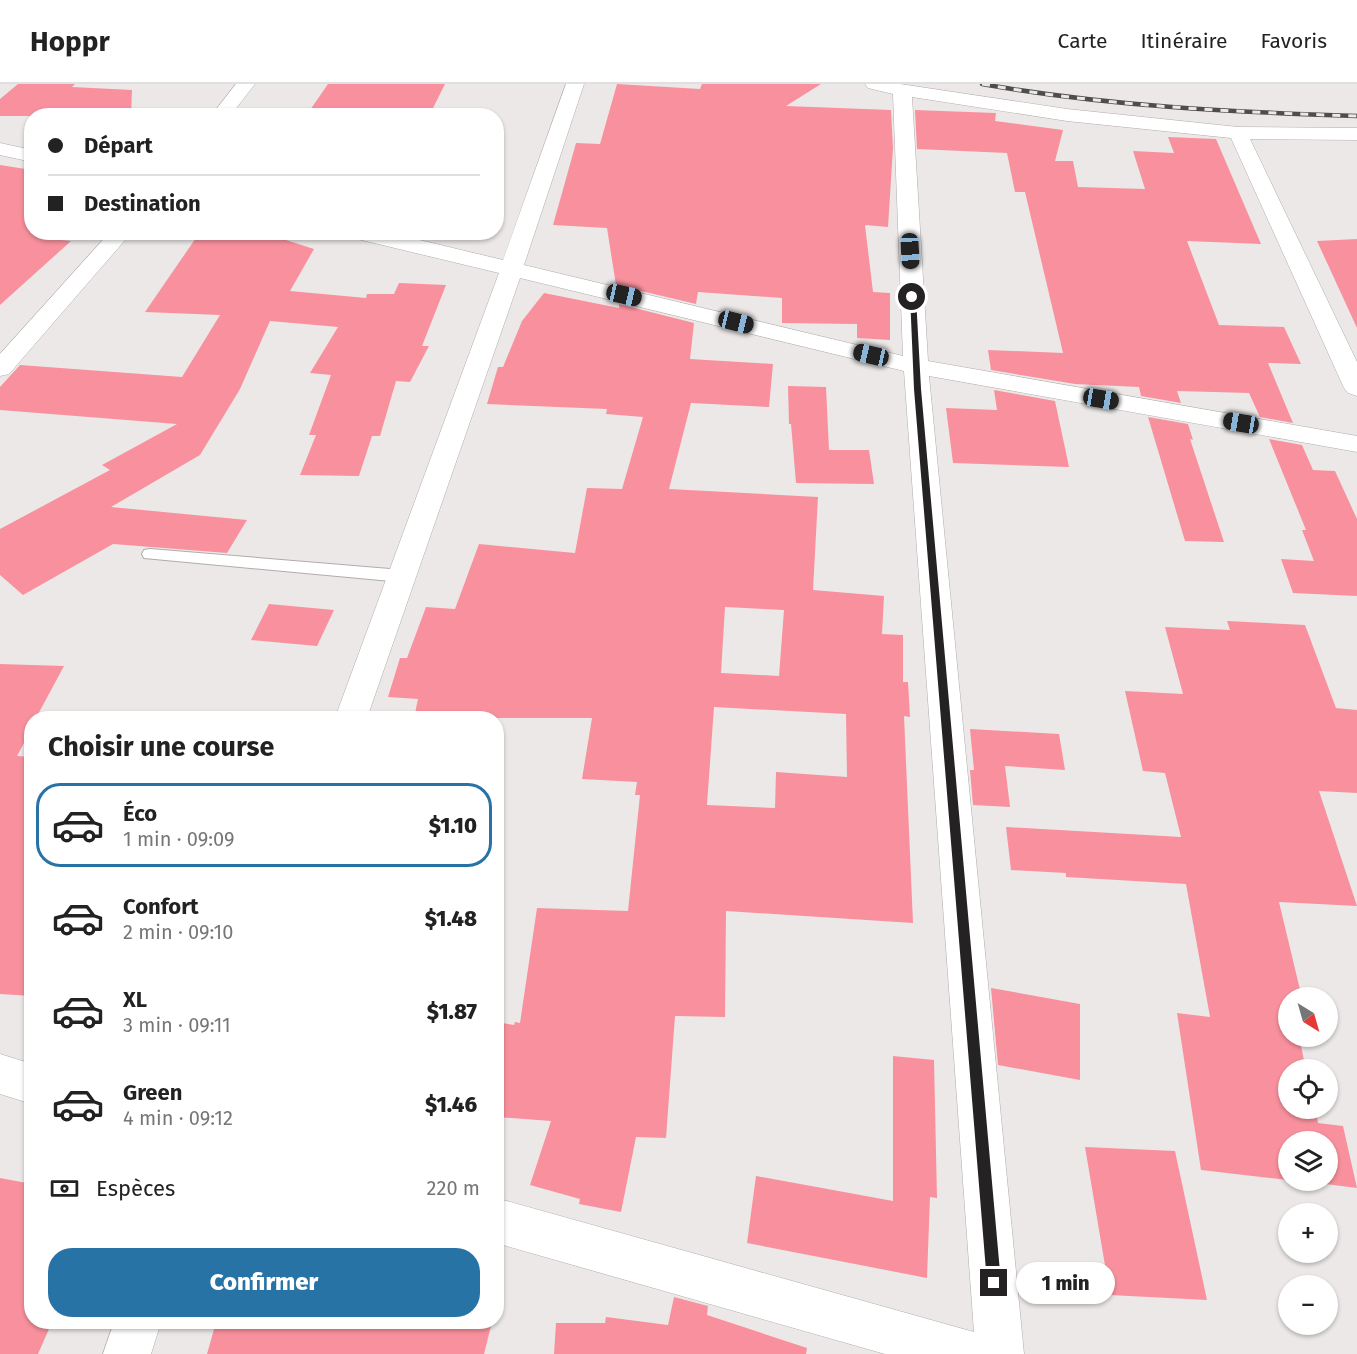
<!DOCTYPE html>
<html lang="fr">
<head>
<meta charset="utf-8">
<style>
  body { margin:0; font-family:"Fira Sans",sans-serif; background:#f6f6f6; color:#222; height:100vh; display:flex; flex-direction:column; font-size:22px; white-space:nowrap }
  * { box-sizing:border-box; margin:0 }
  p { font-size:20px; color:#767676 }
  .icon { flex:none; width:33px; height:33px; fill:none; stroke:currentColor; stroke-width:2; stroke-linecap:round; stroke-linejoin:round }
  .map { position:relative; flex:1; overflow:hidden }
  .details { position:absolute; left:24px; top:627px; width:480px; height:618px; display:flex; flex-direction:column; background:#fff; border-radius:24px; box-shadow:0 2px 4px #0004 }
  .details>* { flex:none }
  .hud { position:absolute; left:24px; top:24px; width:480px; height:132px; border-radius:24px; box-shadow:0 2px 4px #0004; display:grid; align-content:center; height:132px; padding:0 24px; background:#fff }
  .needle { width:39px; rotate:143deg }
  .fabs { position:absolute; left:1278px; top:903px; display:grid; gap:12px }
  .fabs a { display:grid; place-items:center; width:60px; height:60px; border-radius:50%; background:#fff; box-shadow:0 2px 4px #0004; font-size:30px }
  .end { position:absolute; width:27px; height:27px; margin:-14px; border:8px solid #242222; background:#fff; box-shadow:0 0 0 3px #fff }
  .from { border-radius:50% }
  .bubble { position:absolute; height:42px; border-radius:21px; background:#fff; box-shadow:0 2px 4px #0004; font-size:20px; font-weight:800; line-height:42px; text-align:center }
  .car { position:absolute; width:18px; height:36px; margin:-18px -9px; border-radius:8px; box-shadow:0 0 4px 2px #0007; background:linear-gradient(#222 24%,#8ab4d8 0 40%,#222 0 76%,#8ab4d8 0 86%,#222 0) }
  .hud b { display:flex; align-items:center; gap:21px; height:57px; font-size:22px }
  .hud b+b { border-top:2px solid #e0e0e0 }
  .hud i { width:15px; height:15px; background:#222 }
  ul { padding:0; list-style:none }
  li { display:flex; align-items:center; gap:18px; height:84px; margin:0 12px 9px; padding:0 12px; border:3px solid transparent; border-radius:24px }
  li div { flex:1 }
  li b { display:block; font-size:22px }
  li em { font-style:normal; font-weight:800 }
  li.selected { border-color:#2773a6 }
  li>.icon { width:54px; height:54px; stroke-width:1.5 }
  h2 { padding:0 24px; font-size:27px; line-height:72px }
  .pay { display:flex; align-items:center; gap:15px; height:66px; padding:0 24px; font-size:22px }
  .pay p { margin-inline-start:auto }
  .action { display:flex; gap:12px; margin-top:auto; padding:12px 24px }
  .action a { flex:1; height:69px; border-radius:24px; background:#2773a6; color:#fff; font-size:24px; font-weight:800; line-height:69px; text-align:center }
  header { display:flex; align-items:center; gap:36px; box-sizing:border-box; height:84px; padding:0 30px; background:#fff; border-bottom:2px solid #e0e0e0 }
  header strong { font-size:28px }
  nav { display:flex; gap:33px; margin-inline-start:auto; font-size:21px }
  .map>svg:first-child { display:block }
  .building { fill:#f8919d; fill-rule:evenodd }
  .lines { fill:none; stroke-linecap:round; stroke-linejoin:round }
  .service-casing { stroke:#b0acac; stroke-width:2 }
  .minor-casing { stroke:#b0acac; stroke-width:1 }
  .service { fill:#fff; fill-rule:evenodd }
  .minor { fill:#fff; fill-rule:evenodd }
  .rail-casing { stroke:#4f4c4c; stroke-width:4.5 }
  .rail { stroke:#ece8e8; stroke-width:3; stroke-dasharray:8; stroke-linecap:butt }
  .route { fill:#242222 }
</style>
</head>
<body>
<header>
<strong>Hoppr</strong>
<nav><a>Carte</a><a>Itinéraire</a><a>Favoris</a></nav>
</header>
<div class="map">
<svg width="1357" height="1270" viewBox="0 0 1357 1270">
  <rect width="100%" height="100%" fill="#ece8e8"/>
  <path class="building" d="M18 0H75L72 3 132 6 131 32H0V15Z
    M328 0H445L429 32 308 29Z
    M617 0 700 5 702 0H821L786 22 891 26 893 64 888 143 865 141 873 208 890 209V256L857 254V240L782 239V214L698 208 696 220 616 201 607 144 553 141 576 59 600 60Z
    M915 26 996 29 995 37 1063 46 1055 77H1073L1078 103 1145 105 1133 67 1174 69 1168 53 1216 55 1261 160 1187 157 1219 241 1284 243 1301 280 1268 279 1293 339 1260 333 1249 309 1177 307 1181 319 1141 312 1139 303 1075 300 991 286 988 266 1063 269 1025 108H1015L1007 69 917 65Z
    M0 81 32 86V148H69L61 156 71 157 0 221Z
    M200 148H261L314 165 290 207 366 214 367 210H394L399 199 446 201 422 262H429L410 298 396 297 380 352H372L359 392 300 391 316 351H309L331 291 310 289 338 243 270 237 240 305 200 371 111 423 247 436 227 469 113 460 23 511 0 491V445L110 386 102 381 177 340 0 326V303L20 281 182 293 220 231 145 228Z
    M1357 155V244L1317 157Z
    M544 209 619 224V220L694 239 690 275 773 280 769 323 691 319 669 405 818 413 813 506 884 512 882 550 903 551V598H908L910 633 904 632 913 839 726 827 725 933 675 932 666 1054 636 1053 621 1128 579 1120 580 1115 530 1101 551 1037 496 1033V938L514 941 515 938 520 939 537 824 628 827 640 711H635L637 698 582 695 592 634H414L418 615 388 613 400 574H407L426 523 455 525 479 460 575 469 587 404 622 405 643 333 606 330 607 325 487 320 498 283H503L522 237ZM725 523 784 526 779 592 721 589ZM714 623 846 630 847 693 776 688 775 724 707 721Z
    M788 302 826 303 829 366H869L874 400 796 399 791 340H789Z
    M994 306 1055 317 1069 383 953 379 946 324 997 326Z
    M1148 333 1188 340 1193 356 1190 355 1224 458 1185 457Z
    M1269 355 1302 361 1313 386 1335 387 1357 435V512L1293 509 1281 475 1314 477 1302 446H1306Z
    M269 520 334 526 317 562 251 556Z
    M1227 537 1305 541 1336 624 1357 626V709L1319 707 1357 822 1279 818 1302 914H1288V952H1299L1306 986H1288V1024H1315L1318 1039 1343 1042 1357 1104 1294 1096H1328V1058H1288V1096L1201 1086 1177 929 1210 933 1186 800 1066 793V789L1011 786 1006 743 1181 753 1165 689 1143 687 1125 607 1183 610 1165 543 1230 546Z
    M0 580 64 582 36 634H32V644L17 672 32 673V912L0 910Z
    M970 645 1059 650 1065 686 1005 682 1010 723 973 721 970 686H974Z
    M991 904 1080 920V996L998 981Z
    M893 972 934 976 937 1114 930 1113 927 1194 747 1159 756 1092 893 1117Z
    M1085 1063 1175 1067 1207 1216 1110 1211Z
    M0 1094 32 1100V1238H52L38 1270H0Z
    M674 1213 708 1222 707 1231 807 1264 806 1270H554L556 1239H605L606 1233 668 1241Z
    M216 1238H492L484 1270H207Z"/>
  <g class="lines">
    <g class="service-casing">
      <path id="service" d="M150 465 402 486 408 488 410 492 408 496 402 498 144 474 142 470 144 466Z"/>
    </g>
    <g class="minor-casing">
      <path id="minor" d="M236 0H255L230 32H211Z
        M566 0H584L524 181 903 272 893 10 868 4 865 0H900L1067 25 1238 43 1357 44V56L1250 55 1357 278V312L1348 309 1344 304 1231 54 1067 37 912 13 928 277 1357 352V368L929 292 1024 1270H885L496 1159V1114L974 1248 904 287 520 194 367 634H335L499 189 349 153 347 148H386L503 176Z
        M0 59 32 66V78L0 71Z
        M110 148H132L9 290 0 292V270Z
        M0 970 32 980V1020L0 1010Z
        M114 1238H161L151 1270H103Z"/>
    </g>
    <use href="#service" class="service"/>
    <use href="#minor" class="minor"/>
    <g class="rail-casing">
      <path id="rail" d="M982 0C1106 22 1231 28 1357 32"/>
    </g>
    <use href="#rail" class="rail"/>
  </g>
  <path class="route" d="M910 211 916 213 921 305 1001 1199 999 1204 994 1206 989 1204 987 1199 914 305Z"/>
</svg>
<div class="fabs">
<a><svg class="needle" viewBox="-14 -14 28 28"><path d="M0-13l5 13h-10z" fill="#e53935"/><path d="M0 13l5-13h-10z" fill="#767676"/></svg></a>
<a><svg class="icon" aria-label="locate" viewBox="0 0 24 24"><circle cx="12" cy="12" r="6"/><path d="M12 2v4M12 18v4M2 12h4M18 12h4"/></svg></a>
<a><svg class="icon" aria-label="layers" viewBox="0 0 24 24"><path d="M12 4l9 5-9 5-9-5zM3 14l9 5 9-5"/></svg></a>
<a>+</a>
<a>−</a>
</div>
<i class="end from" style="left:912px;top:213px"></i>
<i class="end" style="left:994px;top:1199px"></i>
<div class="bubble" style="left:1016px;top:1178px;width:99px">1 min</div>
<i class="car" style="left:910px;top:167px;rotate:177deg"></i>
<i class="car" style="left:624px;top:211px;rotate:103deg"></i>
<i class="car" style="left:736px;top:238px;rotate:104deg"></i>
<i class="car" style="left:871px;top:271px;rotate:283deg"></i>
<i class="car" style="left:1101px;top:315px;rotate:100deg"></i>
<i class="car" style="left:1241px;top:339px;rotate:280deg"></i>
<div class="hud">
<b><i class="from"></i>Départ</b>
<b><i></i>Destination</b>
</div>
<section class="details">
<h2>Choisir une course</h2>
<ul>
<li class="selected"><svg class="icon" aria-label="car" viewBox="0 0 24 24"><path d="M5 17H2v-5l4-1 3-4h7l3 4 3 1v5h-3M9 17h6M6 11h13"/><circle cx="7" cy="17" r="2"/><circle cx="17" cy="17" r="2"/></svg><div><b>Éco</b><p>1 min · 09:09</p></div><em>$1.10</em></li>
<li><svg class="icon" aria-label="car" viewBox="0 0 24 24"><path d="M5 17H2v-5l4-1 3-4h7l3 4 3 1v5h-3M9 17h6M6 11h13"/><circle cx="7" cy="17" r="2"/><circle cx="17" cy="17" r="2"/></svg><div><b>Confort</b><p>2 min · 09:10</p></div><em>$1.48</em></li>
<li><svg class="icon" aria-label="car" viewBox="0 0 24 24"><path d="M5 17H2v-5l4-1 3-4h7l3 4 3 1v5h-3M9 17h6M6 11h13"/><circle cx="7" cy="17" r="2"/><circle cx="17" cy="17" r="2"/></svg><div><b>XL</b><p>3 min · 09:11</p></div><em>$1.87</em></li>
<li><svg class="icon" aria-label="car" viewBox="0 0 24 24"><path d="M5 17H2v-5l4-1 3-4h7l3 4 3 1v5h-3M9 17h6M6 11h13"/><circle cx="7" cy="17" r="2"/><circle cx="17" cy="17" r="2"/></svg><div><b>Green</b><p>4 min · 09:12</p></div><em>$1.46</em></li>
</ul>
<div class="pay"><svg class="icon" aria-label="cash" viewBox="0 0 24 24"><path d="M3 7h18v10H3z"/><circle cx="12" cy="12" r="2"/></svg>Espèces<p>220 m</p></div>
<div class="action"><a>Confirmer</a></div>
</section>
</div>
</body>
</html>
